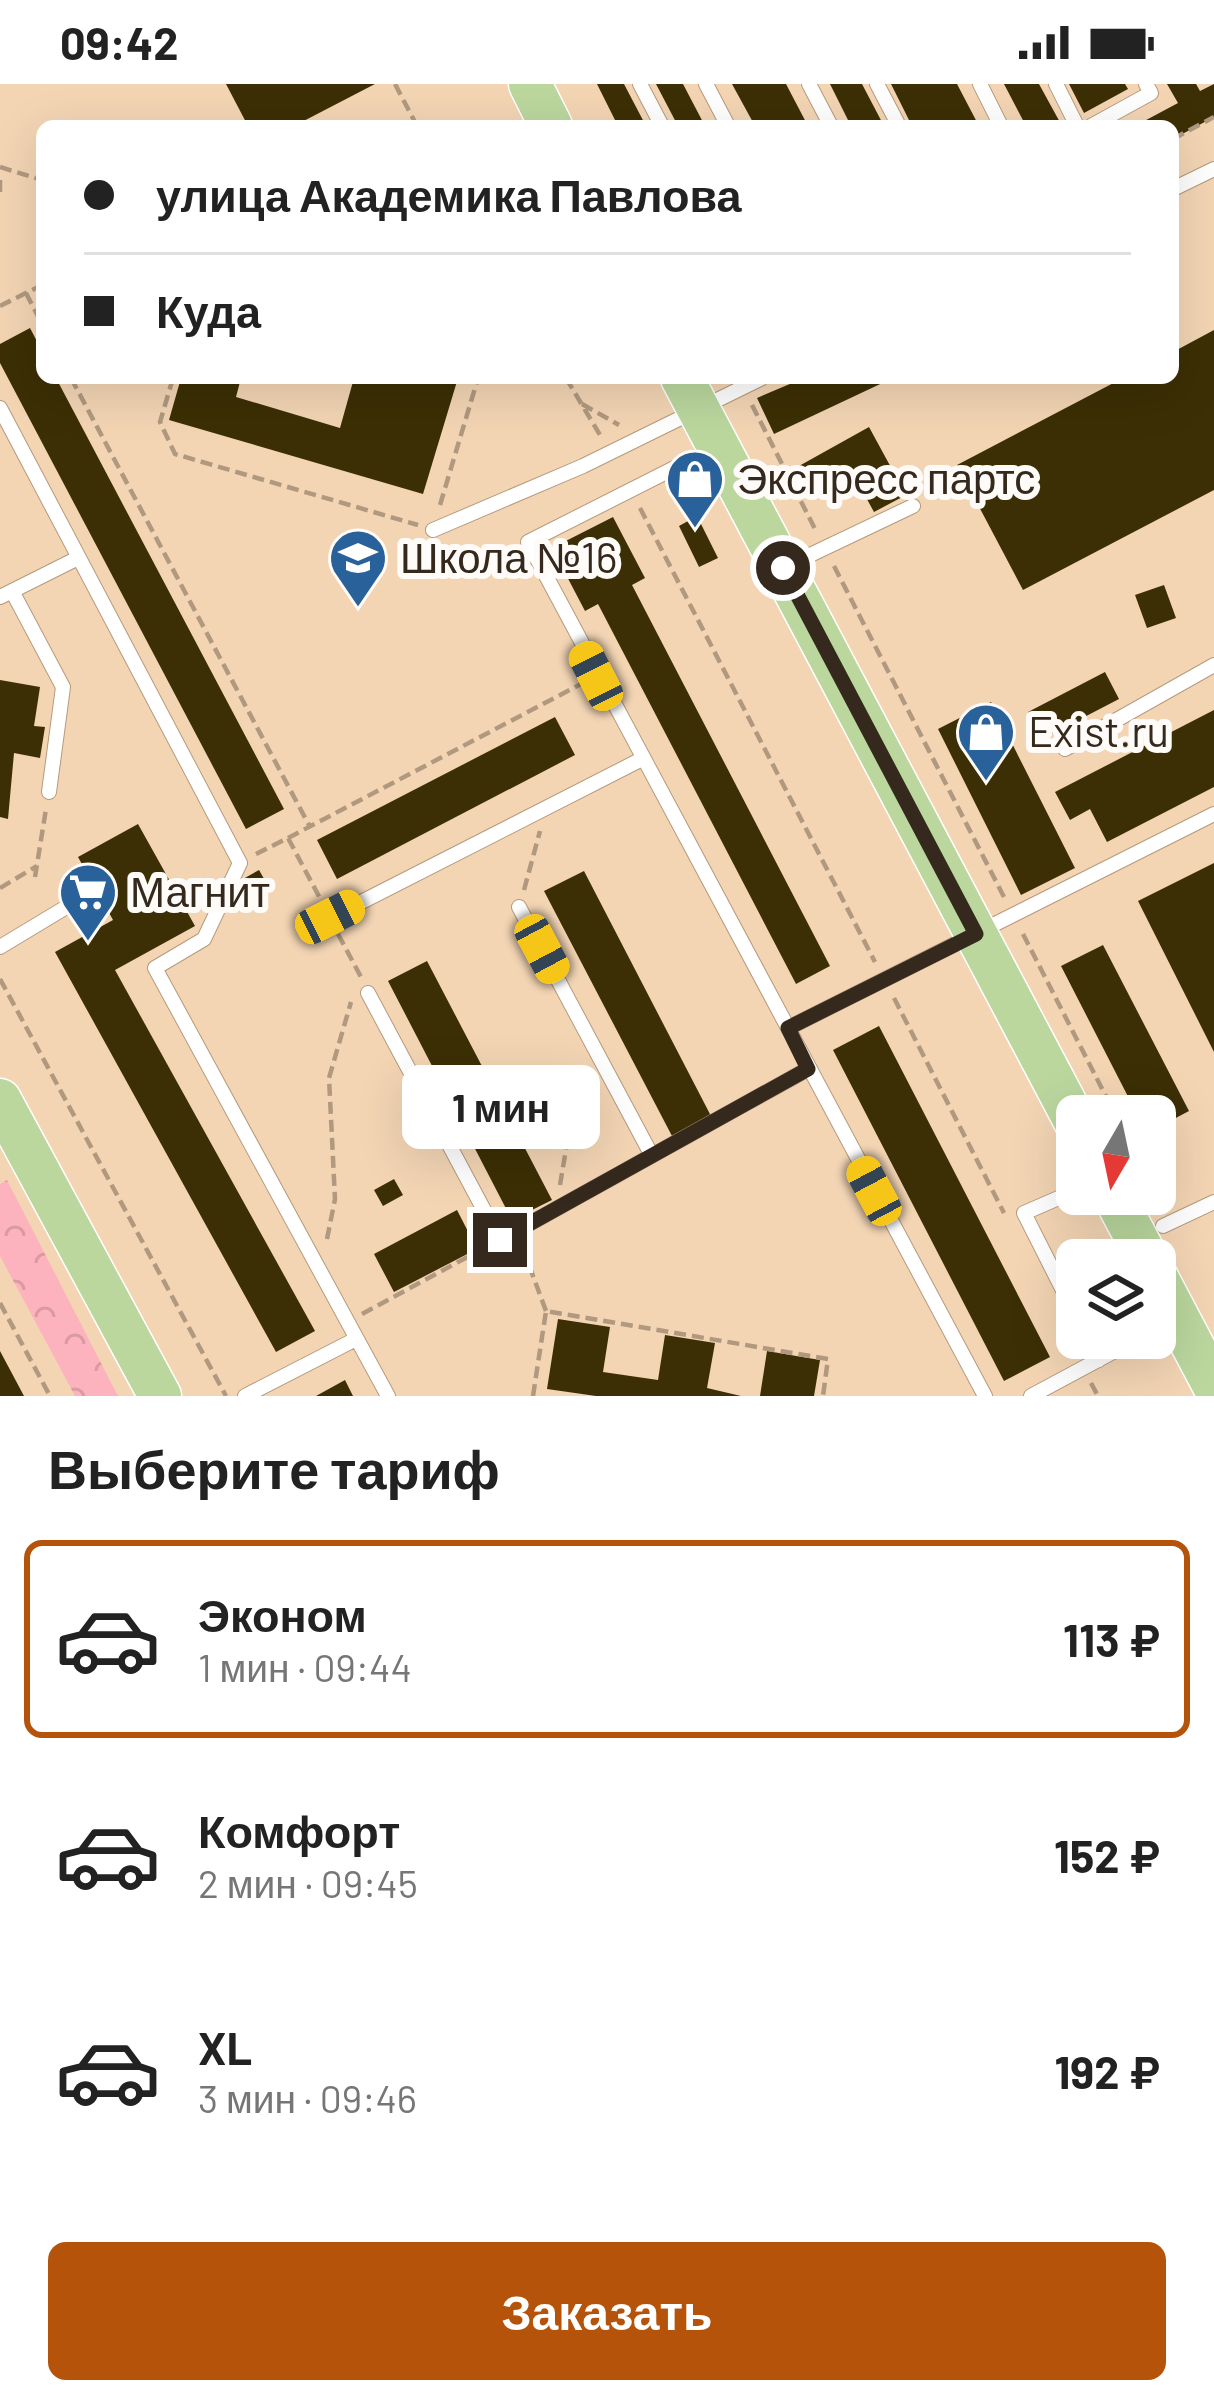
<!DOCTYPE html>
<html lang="ru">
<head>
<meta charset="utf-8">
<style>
  body { margin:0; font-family:Barlow,sans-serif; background:#f2f2f2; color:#222; height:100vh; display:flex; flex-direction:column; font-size:45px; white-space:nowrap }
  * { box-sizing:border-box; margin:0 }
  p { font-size:39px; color:#767676 }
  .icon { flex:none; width:66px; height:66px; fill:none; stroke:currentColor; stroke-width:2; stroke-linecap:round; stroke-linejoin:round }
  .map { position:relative; height:1312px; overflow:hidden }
  .panel { display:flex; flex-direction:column; background:#fff; flex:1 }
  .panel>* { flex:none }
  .banner { position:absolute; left:36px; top:36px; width:1143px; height:264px; border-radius:18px; box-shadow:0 12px 48px #0002; display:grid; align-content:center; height:264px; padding:0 48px; background:#fff }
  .needle { width:78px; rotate:189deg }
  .fabs { position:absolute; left:1056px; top:1011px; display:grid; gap:24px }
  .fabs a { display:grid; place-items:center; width:120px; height:120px; border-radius:18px; background:#fff; box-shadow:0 12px 48px #0002; font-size:60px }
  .end { position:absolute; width:54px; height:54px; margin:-27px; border:15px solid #34291c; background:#fff; box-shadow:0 0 0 6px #fff }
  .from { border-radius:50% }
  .bubble { position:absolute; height:84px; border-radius:18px; background:#fff; box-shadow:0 12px 48px #0002; font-size:39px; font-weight:700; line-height:84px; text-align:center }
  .car { position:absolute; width:36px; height:72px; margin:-36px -18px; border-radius:15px; box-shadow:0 0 9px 3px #0007; background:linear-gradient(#f5c518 24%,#345 0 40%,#f5c518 0 76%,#345 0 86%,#f5c518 0) }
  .banner b { display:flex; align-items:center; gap:42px; height:114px; font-size:45px }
  .banner b+b { border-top:3px solid #e0e0e0 }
  .banner i { width:30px; height:30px; background:#222 }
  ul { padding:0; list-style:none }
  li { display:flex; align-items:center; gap:36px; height:198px; margin:0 24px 18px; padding:0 24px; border:6px solid transparent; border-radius:18px }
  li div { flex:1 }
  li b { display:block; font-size:45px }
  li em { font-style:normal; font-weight:700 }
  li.on { border-color:#b45309 }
  li>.icon { width:108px; height:108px; stroke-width:1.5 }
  h2 { padding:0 48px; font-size:54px; line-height:144px }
  .cta { display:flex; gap:24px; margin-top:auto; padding:24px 48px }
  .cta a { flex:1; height:138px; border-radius:18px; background:#b45309; color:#fff; font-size:48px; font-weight:700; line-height:138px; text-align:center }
  .status { display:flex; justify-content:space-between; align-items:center; height:84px; padding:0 60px; background:#fff; direction:ltr }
  .status svg { height:33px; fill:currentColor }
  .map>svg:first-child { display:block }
  .forest { fill:url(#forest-crowns) }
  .building { fill:#3c2f05 }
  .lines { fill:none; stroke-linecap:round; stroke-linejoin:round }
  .lane-casing { stroke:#b69a7b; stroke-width:16 }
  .primary-casing { stroke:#fff; stroke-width:45 }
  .path { stroke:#b0997f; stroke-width:4.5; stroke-dasharray:12 6; stroke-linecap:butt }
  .lane { stroke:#fff; stroke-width:14 }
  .primary { stroke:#bbd79e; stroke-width:42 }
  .route { stroke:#34291c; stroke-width:15 }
  .labels { text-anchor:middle; stroke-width:12; stroke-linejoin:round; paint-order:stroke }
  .poi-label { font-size:42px; fill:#34291c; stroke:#fefbf8; text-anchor:start }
</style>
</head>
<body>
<div class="status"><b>09:42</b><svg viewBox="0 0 49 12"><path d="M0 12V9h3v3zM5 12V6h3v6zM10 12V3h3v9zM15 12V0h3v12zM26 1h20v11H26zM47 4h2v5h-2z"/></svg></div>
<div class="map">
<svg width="1214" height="1312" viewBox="0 0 1214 1312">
  <defs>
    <pattern id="forest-crowns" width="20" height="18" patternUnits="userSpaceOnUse" patternTransform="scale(3)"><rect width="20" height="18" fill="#fdb3bd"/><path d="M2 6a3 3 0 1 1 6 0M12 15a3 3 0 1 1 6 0" fill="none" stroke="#d99aa2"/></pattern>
  </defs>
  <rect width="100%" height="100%" fill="#f3d5b4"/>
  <path class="forest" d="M7 1096 118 1312H75L0 1172V1100Z"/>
  <path class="building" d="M226 0H375L294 42H248Z
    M597 0H624L646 42H618Z
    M656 0H683L705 42H678Z
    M732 0H786L808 42H755Z
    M830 0H862L884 42H851Z
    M891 0H957L979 42H912Z
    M1004 0H1039L1062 42H1026Z
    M1069 0H1125L1128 5 1084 29Z
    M1167 0H1196L1200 7 1214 0V33L1173 55V42H1135L1178 19Z
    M30 244 42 267V294H56L284 725 246 745 0 279V260Z
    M1214 246V406L1023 506 957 381 1123 294H1173V268Z
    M181 294H241L236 313 340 344 354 294H458L423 410 169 336Z
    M804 294H893L774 350 757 314Z
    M869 343 906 411 874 428 851 386 814 407 799 382Z
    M697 432 718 474 699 483 679 442Z
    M613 433 645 494 632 501 830 882 796 900 598 520 585 527 552 464Z
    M1164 501 1176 534 1147 544 1135 511Z
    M1105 588 1119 615 1042 655 1028 628Z
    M0 596 40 603 34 642 45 643 40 674 14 669 8 735 0 733Z
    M991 618 1075 784 1021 811 938 645Z
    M1214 626V703L1107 758 1090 725 1070 736 1055 708Z
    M555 633 575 671 337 795 317 756Z
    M138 740 195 842 115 886 315 1247 276 1268 55 868 113 836 78 773Z
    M1214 779V968L1138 817Z
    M259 786 271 807 255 816 243 795Z
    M584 787 711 1032 672 1052 544 807Z
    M1103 861 1189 1027 1155 1045V1032H1138L1061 882Z
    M427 877 552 1116 512 1136 388 897Z
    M879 942 1050 1273 1004 1297 833 966Z
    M394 1095 403 1111 383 1122 374 1106Z
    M457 1126 477 1165 394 1208 374 1170Z
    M558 1235 610 1243 603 1288 658 1296 665 1251 715 1259 707 1304 741 1312H596L547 1305Z
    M0 1267 24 1312H0Z
    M767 1267 820 1276 814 1312H760Z
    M345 1296 353 1312H316Z"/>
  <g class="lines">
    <g class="lane-casing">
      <path id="lane" d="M640 0 662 42
        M706 0 728 42
        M809 0 831 42
        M877 0 899 42
        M980 0 1001 42
        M1056 0 1077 42
        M1091 42 1151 9 1146 0
        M1173 105 1214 85
        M0 324 240 779 204 855 155 884 388 1312
        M714 364 528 458 985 1312
        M433 446 583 382 762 294
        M787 482 913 422
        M12 507 63 603 49 708
        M0 513 78 474
        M1065 665 1214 581
        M519 823 651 1070
        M330 834 642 675
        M0 863 68 822
        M368 909 500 1156 808 985
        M788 944 1214 730
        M1077 1106 1024 1129 1077 1234
        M1163 1142 1214 1118
        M1087 1254 1099 1276
        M245 1312 356 1255
        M1031 1312 1139 1254"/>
    </g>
    <g class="primary-casing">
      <path id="primary" d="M530 0 551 42
        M682 294 1077 1041
        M0 1016 160 1312
        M1113 1110 1148 1176
        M1155 1190 1214 1302"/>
    </g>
    <path class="path" d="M395 0 417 42
      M1173 55 1214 33
      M0 83 42 96
      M0 96V108
      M26 209 42 240
      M0 222 42 201
      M71 294 310 743
      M173 294 160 338 175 370 418 441
      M566 294 600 351
      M582 320 619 341
      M752 321 815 445
      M440 421 478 294
      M640 424 875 878
      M834 482 1004 813
      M288 754 581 600
      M256 770 288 754 322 818
      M35 793 46 725
      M0 804 37 782
      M524 806 540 747
      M338 850 361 893
      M1023 850 1116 1032
      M0 895 226 1312
      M894 914 1004 1129
      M560 1101 580 982
      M327 1155 335 1115 329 994 351 918
      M523 1165 546 1227
      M0 1219 50 1312
      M362 1230 484 1164
      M1091 1299 1098 1312
      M533 1312 546 1227 828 1275 823 1312"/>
    <use href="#lane" class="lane"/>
    <use href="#primary" class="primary"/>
  </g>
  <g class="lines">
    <path class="route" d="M500 1156 808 985 788 944 976 850 783 484"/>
  </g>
  <defs>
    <g id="shop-pin" transform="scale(3)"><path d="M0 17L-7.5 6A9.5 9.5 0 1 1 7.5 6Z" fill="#29629a" stroke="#fefbf8"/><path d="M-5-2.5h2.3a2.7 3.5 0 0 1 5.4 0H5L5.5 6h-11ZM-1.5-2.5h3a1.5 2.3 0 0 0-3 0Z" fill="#fff"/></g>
    <g id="school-pin" transform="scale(3)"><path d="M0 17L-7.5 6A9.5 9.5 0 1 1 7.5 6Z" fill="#29629a" stroke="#fefbf8"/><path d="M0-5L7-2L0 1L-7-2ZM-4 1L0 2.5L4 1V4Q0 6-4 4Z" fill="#fff"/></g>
    <g id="supermarket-pin" transform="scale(3)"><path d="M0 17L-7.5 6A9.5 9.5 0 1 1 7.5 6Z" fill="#29629a" stroke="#fefbf8"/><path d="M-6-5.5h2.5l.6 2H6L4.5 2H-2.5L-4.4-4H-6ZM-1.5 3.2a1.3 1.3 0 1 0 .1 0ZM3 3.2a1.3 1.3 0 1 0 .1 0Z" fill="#fff"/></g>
  </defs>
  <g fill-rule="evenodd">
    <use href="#shop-pin" x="695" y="395"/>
    <use href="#school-pin" x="358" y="474"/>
    <use href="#shop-pin" x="986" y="648"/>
    <use href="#supermarket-pin" x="88" y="808"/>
  </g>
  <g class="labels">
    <g class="poi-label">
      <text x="737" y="410">Экспресс партс</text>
      <text x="400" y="489">Школа №16</text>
      <text x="1028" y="663">Exist.ru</text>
      <text x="130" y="823">Магнит</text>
    </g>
  </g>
</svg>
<div class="fabs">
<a><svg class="needle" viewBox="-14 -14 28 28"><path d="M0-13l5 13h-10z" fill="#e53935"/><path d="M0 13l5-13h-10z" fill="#767676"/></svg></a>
<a><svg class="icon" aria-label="layers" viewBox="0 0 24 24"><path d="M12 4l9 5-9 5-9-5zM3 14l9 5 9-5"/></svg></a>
</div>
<i class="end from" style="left:783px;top:484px"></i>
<i class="end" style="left:500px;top:1156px"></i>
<div class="bubble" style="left:402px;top:981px;width:198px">1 мин</div>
<i class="car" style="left:596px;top:592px;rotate:333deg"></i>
<i class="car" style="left:330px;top:833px;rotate:63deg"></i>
<i class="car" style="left:542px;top:865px;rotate:152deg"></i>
<i class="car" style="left:874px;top:1107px;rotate:332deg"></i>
<div class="banner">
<b><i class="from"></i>улица Академика Павлова</b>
<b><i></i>Куда</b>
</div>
</div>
<section class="panel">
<h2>Выберите тариф</h2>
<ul>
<li class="on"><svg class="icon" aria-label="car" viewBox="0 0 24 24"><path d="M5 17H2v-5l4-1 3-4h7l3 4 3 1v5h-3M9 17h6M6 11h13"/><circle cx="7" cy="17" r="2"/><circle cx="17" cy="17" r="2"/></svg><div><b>Эконом</b><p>1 мин · 09:44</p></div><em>113 ₽</em></li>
<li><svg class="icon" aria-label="car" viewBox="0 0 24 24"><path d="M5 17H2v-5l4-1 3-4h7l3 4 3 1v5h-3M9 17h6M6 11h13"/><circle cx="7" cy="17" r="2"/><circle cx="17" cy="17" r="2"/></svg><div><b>Комфорт</b><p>2 мин · 09:45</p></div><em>152 ₽</em></li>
<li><svg class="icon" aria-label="car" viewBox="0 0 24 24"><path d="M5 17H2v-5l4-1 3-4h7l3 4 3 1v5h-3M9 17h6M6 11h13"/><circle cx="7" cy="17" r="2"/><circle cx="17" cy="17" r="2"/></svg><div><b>XL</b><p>3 мин · 09:46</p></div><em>192 ₽</em></li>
</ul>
<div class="cta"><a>Заказать</a></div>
</section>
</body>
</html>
